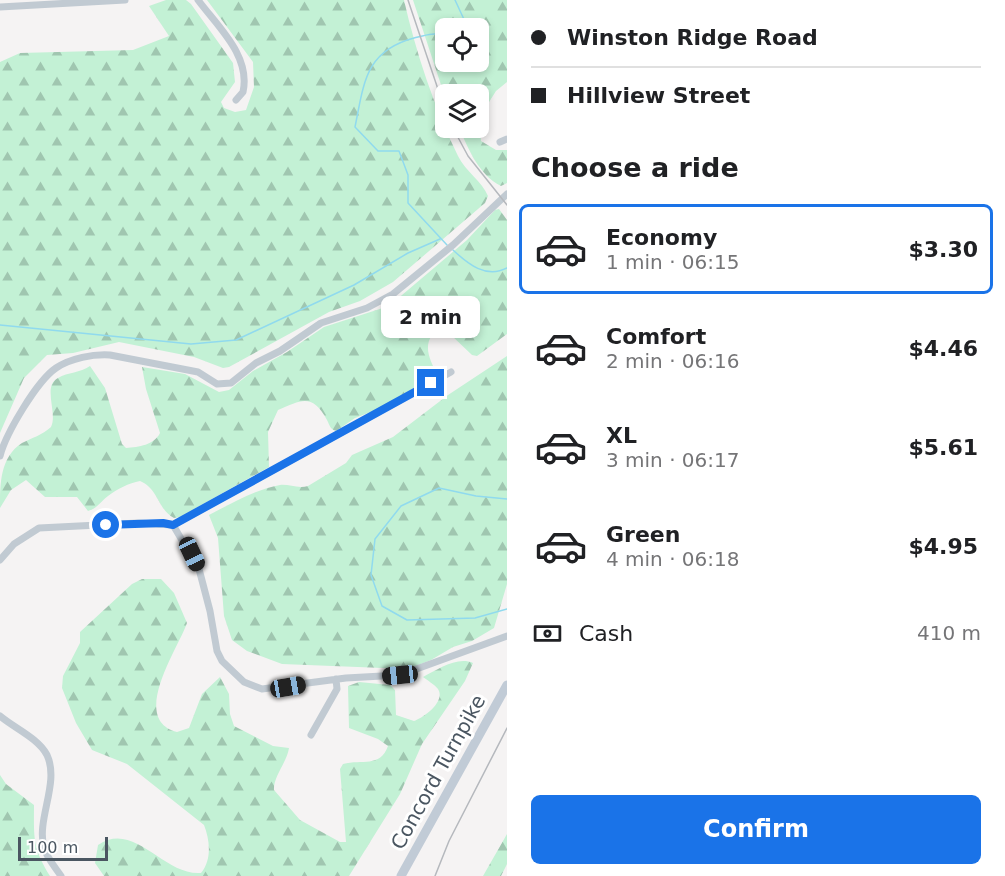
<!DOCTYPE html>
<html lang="en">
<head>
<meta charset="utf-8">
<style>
  body { margin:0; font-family:"DejaVu Sans",sans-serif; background:#f2f2f2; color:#202124; height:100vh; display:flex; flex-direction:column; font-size:22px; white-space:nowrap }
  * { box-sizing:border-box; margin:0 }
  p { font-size:20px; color:#757577 }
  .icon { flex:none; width:33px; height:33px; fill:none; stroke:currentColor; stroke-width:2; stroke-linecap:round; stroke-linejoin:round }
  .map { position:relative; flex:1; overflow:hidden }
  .details { display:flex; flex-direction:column; background:#fff; width:498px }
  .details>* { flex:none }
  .hud { display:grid; align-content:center; height:132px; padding:0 24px; background:#fff }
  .fabs { position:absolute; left:435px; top:18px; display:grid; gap:12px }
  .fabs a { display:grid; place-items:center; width:54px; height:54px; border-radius:9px; background:#fff; box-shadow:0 3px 9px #0003; font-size:30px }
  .scale { position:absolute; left:18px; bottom:15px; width:90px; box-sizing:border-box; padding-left:6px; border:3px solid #4a5661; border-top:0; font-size:16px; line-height:21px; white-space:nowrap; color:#4a5661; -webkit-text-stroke:4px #fff; paint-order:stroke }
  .end { position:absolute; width:27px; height:27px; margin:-14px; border:8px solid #1a73e8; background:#fff; box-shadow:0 0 0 3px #fff }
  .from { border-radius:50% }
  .bubble { position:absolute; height:42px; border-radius:9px; background:#fff; box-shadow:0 3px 9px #0003; font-size:20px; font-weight:700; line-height:42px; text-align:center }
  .car { position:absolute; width:18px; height:36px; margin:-18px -9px; border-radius:8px; box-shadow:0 0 4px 2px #0007; background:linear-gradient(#222 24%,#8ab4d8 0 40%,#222 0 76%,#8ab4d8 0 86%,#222 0) }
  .hud b { display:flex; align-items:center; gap:21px; height:57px; font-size:22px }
  .hud b+b { border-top:2px solid #e0e0e0 }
  .hud i { width:15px; height:15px; background:#202124 }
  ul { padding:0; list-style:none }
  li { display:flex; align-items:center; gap:18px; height:90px; margin:0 12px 9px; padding:0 12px; border:3px solid transparent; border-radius:9px }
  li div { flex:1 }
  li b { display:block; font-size:22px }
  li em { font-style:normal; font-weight:700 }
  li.active { border-color:#1a73e8 }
  li>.icon { width:54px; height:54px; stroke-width:1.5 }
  h2 { padding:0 24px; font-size:27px; line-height:72px }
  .pay { display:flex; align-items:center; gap:15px; height:66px; padding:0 24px; font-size:22px }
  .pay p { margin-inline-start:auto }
  .cta { display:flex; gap:12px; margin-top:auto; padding:12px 24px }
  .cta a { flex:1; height:69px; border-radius:9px; background:#1a73e8; color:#fff; font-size:24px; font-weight:700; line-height:69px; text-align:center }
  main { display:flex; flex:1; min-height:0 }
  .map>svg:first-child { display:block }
  .forest { fill:url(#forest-firs); fill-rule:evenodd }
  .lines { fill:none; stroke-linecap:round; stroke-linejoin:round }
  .stream { stroke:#90daee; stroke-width:1.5 }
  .street { stroke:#c1cad2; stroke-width:7 }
  .secondary { stroke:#c1cbd6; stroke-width:9 }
  .rail { stroke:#b5b8bd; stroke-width:1.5 }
  .route { stroke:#1a73e8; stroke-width:8 }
  .labels { text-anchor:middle; stroke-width:6; stroke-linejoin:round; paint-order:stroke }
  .street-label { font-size:20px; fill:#4a5661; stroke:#fff }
</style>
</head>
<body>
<main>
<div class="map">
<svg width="507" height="876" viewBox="0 0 507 876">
  <defs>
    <pattern id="forest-firs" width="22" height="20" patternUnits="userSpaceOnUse" patternTransform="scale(1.5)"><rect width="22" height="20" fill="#c3f1d5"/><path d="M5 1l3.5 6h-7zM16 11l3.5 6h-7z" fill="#a0c6b0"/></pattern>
  </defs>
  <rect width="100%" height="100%" fill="#f5f3f3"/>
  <path class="forest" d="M166 0H186L191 4 233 63 235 82 221 102 224 108 235 112 246 110 254 87 253 62 207 0H404C416 53 434 107 458 156 466 172 482 181 488 196L485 203 393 282 360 301 329 312 229 367 223 368 194 357 119 342 73 353 47 355 24 378 0 433V62L20 53 133 50 169 36 149 6Z
    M413 0H507V82L496 91 479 118 478 94H446L445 97ZM446 28H478V62H446Z
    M479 120 481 141 496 150H507V183L501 186C479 175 469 150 459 128H478Z
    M499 209 507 220V334L477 356 472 355 451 335H432C423 348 431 362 437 374L381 408 355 418 336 431C330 429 330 426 327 420 312 393 302 400 278 410L268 432 269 467 180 517 174 518C158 510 159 489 140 481 129 483 117 489 108 496 100 502 98 508 88 511L77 497H45L26 480 11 490 0 508C0 484 0 457 22 443 32 438 42 435 51 427 58 413 42 386 58 378 68 372 80 373 90 366L105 388 122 444 126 448C139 447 154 445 160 433L146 389 142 367 185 374 219 392 229 390 253 371 287 352 324 327 389 306 467 240 495 210Z
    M507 356V584L494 628 472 641 453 647 431 660 408 669 282 664 247 651 232 640 224 616 218 538 209 515C232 503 254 490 280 485 289 484 298 489 308 486L346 463 352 455 393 437 448 395Z
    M142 579H161L174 593 187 623C178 649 129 719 177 732L189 728 202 694 220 677 229 694 230 714 234 726 273 746 289 748C287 762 273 777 274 790L300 820 340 842H346L340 769 343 764C362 759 380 768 388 746L378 739 349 728 348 686 359 682 390 685 395 690 396 715 414 721C423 718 446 702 438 689 435 685 427 680 423 677 437 670 457 656 473 663L465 681 422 744 400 794 349 876H104L95 863 98 845C135 820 163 876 201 873 212 860 210 840 204 825L127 764 92 750 76 723 62 688 63 676 80 643V632L132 584Z
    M0 775 6 784 34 805C34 837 32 847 50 876H0Z
    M507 834V864L501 876H483Z"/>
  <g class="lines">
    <path class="stream" d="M455 0 468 28
      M446 36C434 32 426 35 414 38 365 51 364 83 355 127L378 151H399L408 175V203L447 245
      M453 250C468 264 486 279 507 268
      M0 325 191 344 236 340 354 285 408 253 440 239
      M507 499 476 496 439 488 401 506 375 539 371 575 382 606 407 620 475 618 507 609"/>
    <path class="street" d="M198 0C218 27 251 56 243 92L236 100
      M0 7 125 0
      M500 142 507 139
      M0 456C6 433 37 381 56 368 71 358 93 354 110 355L198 372 217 384 231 383 256 363 280 351 321 323 367 308 393 294 453 245 507 194
      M173 525 199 569 210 611 217 651 222 661 244 682 262 689 346 678 400 675 507 636
      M173 525 451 372
      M0 560 14 544 39 528 138 523 173 525
      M0 716C14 728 38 738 47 755 60 783 36 819 44 848 47 858 55 867 61 876
      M311 735 337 689 336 679"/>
    <path class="secondary" d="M401 876 507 685"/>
    <path class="rail" d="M408 0 446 113
      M453 128 468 156 507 205
      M435 876 449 841 507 728"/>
  </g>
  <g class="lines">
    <path class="route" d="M106 525 163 523 173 525 431 383"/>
  </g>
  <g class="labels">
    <g class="street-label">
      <text transform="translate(438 772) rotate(-61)" y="7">Concord Turnpike</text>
    </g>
  </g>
</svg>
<div class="fabs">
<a><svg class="icon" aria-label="locate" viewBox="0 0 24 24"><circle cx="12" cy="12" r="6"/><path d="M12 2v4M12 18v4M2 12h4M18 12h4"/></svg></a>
<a><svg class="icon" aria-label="layers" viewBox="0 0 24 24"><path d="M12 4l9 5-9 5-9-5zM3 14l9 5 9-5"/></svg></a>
</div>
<div class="scale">100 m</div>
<i class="end from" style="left:106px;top:525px"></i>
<i class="end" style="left:431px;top:383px"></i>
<div class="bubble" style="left:381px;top:296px;width:99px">2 min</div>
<i class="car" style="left:192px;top:554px;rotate:155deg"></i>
<i class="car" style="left:400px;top:675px;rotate:264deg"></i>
<i class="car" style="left:288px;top:687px;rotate:80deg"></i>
</div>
<section class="details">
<div class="hud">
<b><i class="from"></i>Winston Ridge Road</b>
<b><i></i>Hillview Street</b>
</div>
<h2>Choose a ride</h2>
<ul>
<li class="active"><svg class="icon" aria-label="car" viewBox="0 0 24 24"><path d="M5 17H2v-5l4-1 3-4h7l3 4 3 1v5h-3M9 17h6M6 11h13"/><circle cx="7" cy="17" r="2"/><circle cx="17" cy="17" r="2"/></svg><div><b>Economy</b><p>1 min · 06:15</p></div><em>$3.30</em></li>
<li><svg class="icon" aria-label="car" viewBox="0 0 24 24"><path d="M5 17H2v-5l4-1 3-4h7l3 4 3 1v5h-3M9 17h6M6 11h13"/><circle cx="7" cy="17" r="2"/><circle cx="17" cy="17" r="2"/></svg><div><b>Comfort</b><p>2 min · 06:16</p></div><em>$4.46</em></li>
<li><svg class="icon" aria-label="car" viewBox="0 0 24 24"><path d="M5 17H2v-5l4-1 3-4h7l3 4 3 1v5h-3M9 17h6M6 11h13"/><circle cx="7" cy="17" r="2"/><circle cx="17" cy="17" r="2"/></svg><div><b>XL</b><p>3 min · 06:17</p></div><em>$5.61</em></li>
<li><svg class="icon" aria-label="car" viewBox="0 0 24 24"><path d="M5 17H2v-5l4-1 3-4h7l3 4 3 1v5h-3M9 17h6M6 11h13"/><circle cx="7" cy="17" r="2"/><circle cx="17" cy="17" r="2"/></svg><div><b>Green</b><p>4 min · 06:18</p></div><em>$4.95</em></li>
</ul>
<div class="pay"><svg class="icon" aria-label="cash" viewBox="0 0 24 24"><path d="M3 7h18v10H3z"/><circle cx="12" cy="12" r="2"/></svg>Cash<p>410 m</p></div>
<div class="cta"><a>Confirm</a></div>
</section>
</main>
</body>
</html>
